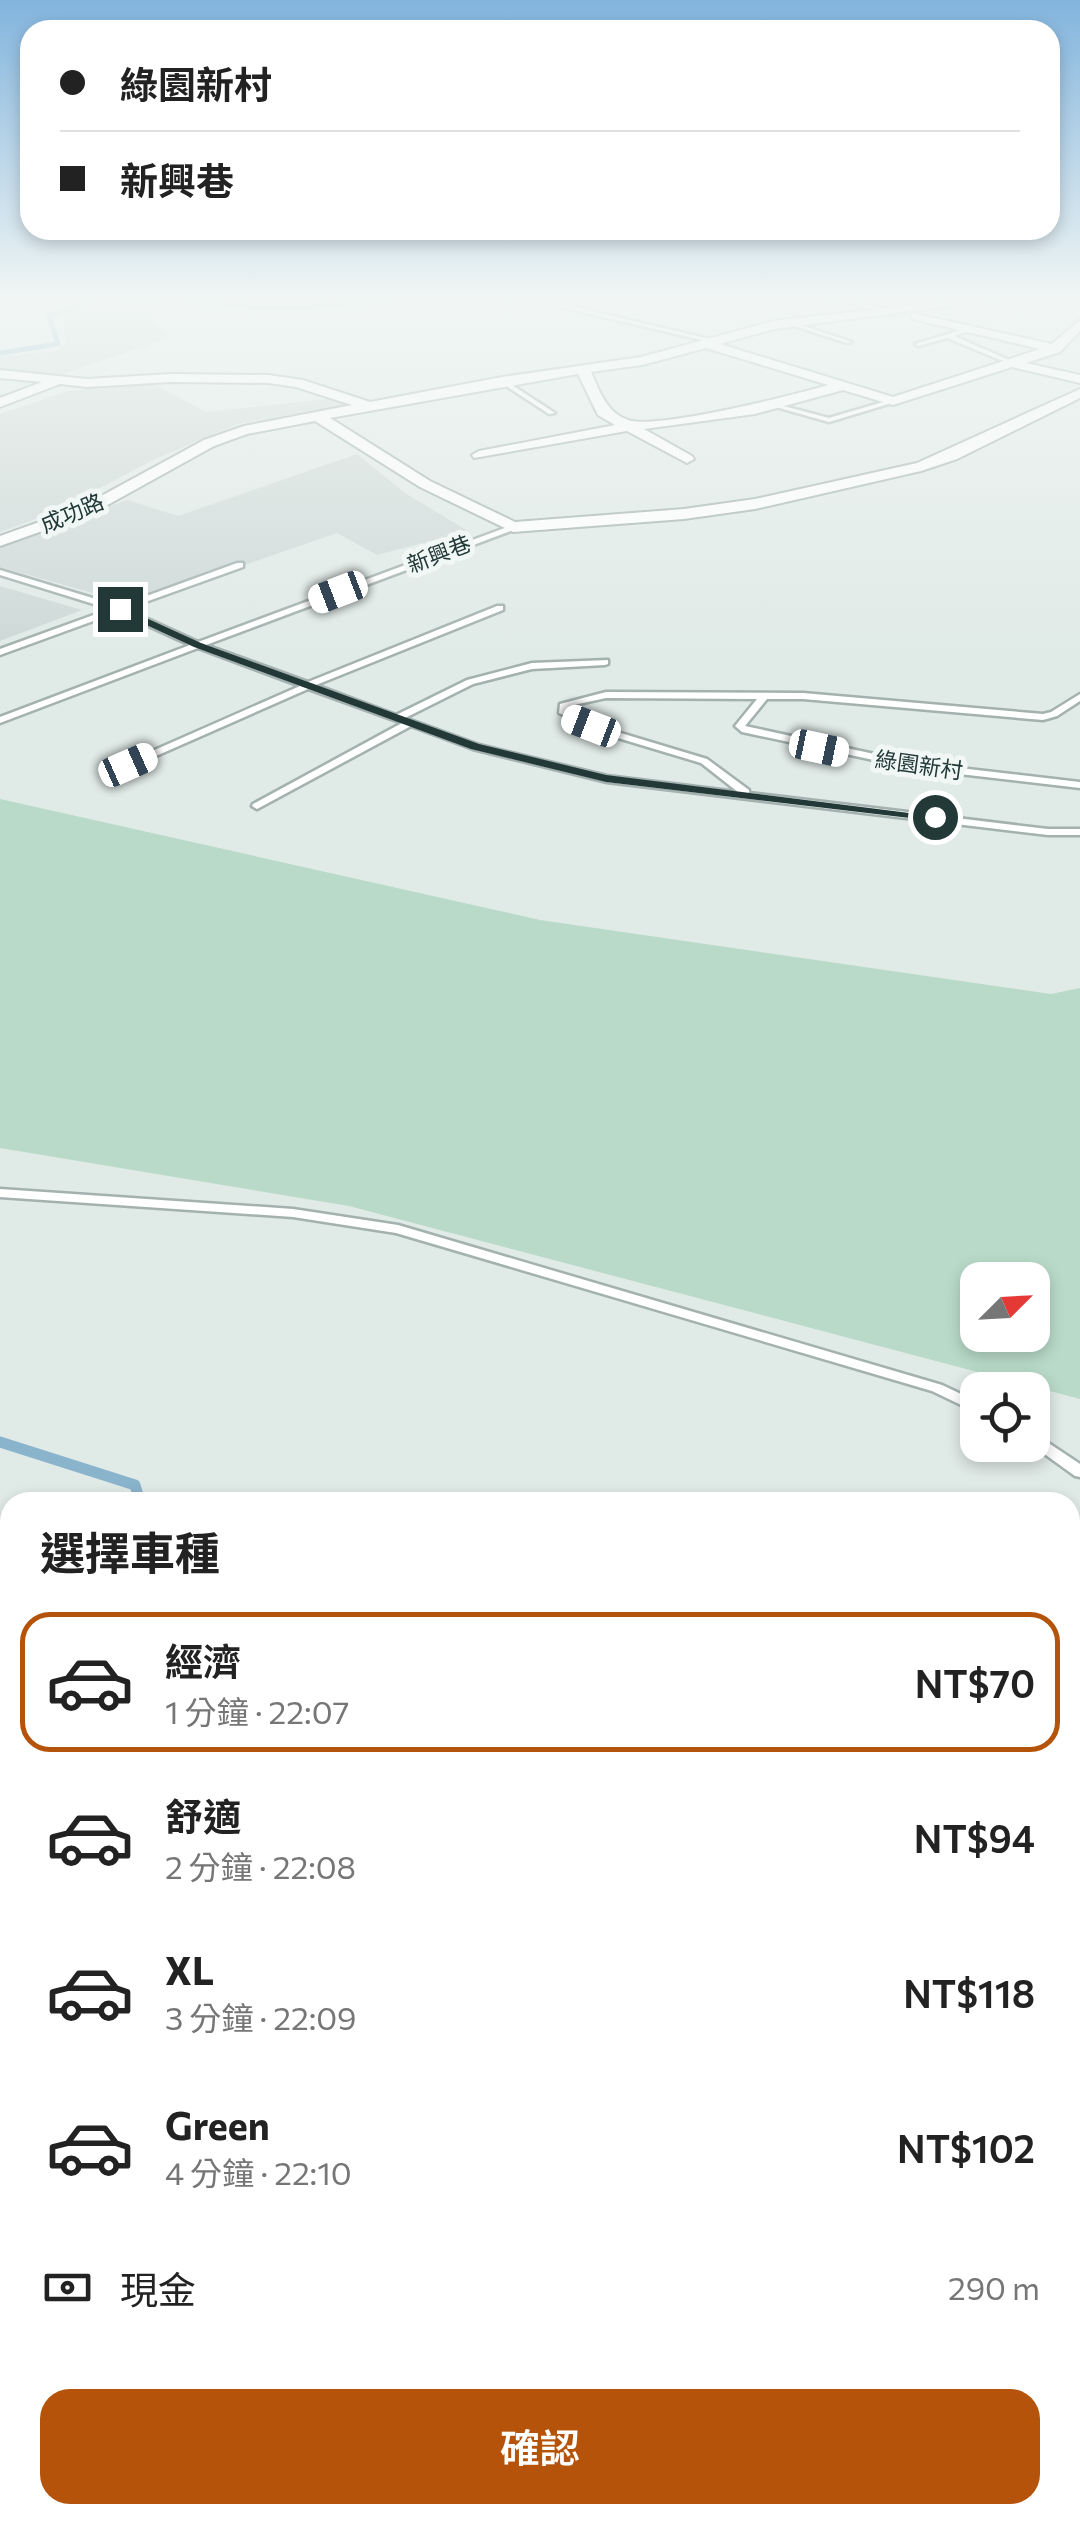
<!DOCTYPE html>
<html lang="zh-TW">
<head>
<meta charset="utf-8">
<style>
  body { margin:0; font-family:Commissioner,"Noto Sans TC",sans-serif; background:#f2f2f2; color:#222; height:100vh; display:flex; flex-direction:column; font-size:38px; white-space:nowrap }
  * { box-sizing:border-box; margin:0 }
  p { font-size:32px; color:#767676 }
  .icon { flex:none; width:55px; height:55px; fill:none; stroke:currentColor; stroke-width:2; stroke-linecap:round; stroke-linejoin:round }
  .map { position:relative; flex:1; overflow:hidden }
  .details { position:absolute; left:0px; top:1492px; width:1080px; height:1032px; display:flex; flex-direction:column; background:#fff; border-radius:30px 30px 0 0; box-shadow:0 5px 15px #0003 }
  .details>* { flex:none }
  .hud { position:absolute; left:20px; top:20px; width:1040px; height:220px; border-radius:30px; box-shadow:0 5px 15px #0003; display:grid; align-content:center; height:220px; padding:0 40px; background:#fff }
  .needle { width:65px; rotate:66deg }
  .fabs { position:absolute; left:960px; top:1262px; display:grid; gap:20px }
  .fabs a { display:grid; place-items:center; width:90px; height:90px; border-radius:20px; background:#fff; box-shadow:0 5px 15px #0003; font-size:50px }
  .end { position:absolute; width:45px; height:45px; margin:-22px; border:12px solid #223938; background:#fff; box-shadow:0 0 0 5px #fff }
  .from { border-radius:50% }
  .car { position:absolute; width:30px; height:60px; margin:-30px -15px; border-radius:12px; box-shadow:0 0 8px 2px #0007; background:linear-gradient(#fff 24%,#345 0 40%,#fff 0 76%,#345 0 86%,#fff 0) }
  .hud b { display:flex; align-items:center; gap:35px; height:95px; font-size:38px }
  .hud b+b { border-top:2px solid #e0e0e0 }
  .hud i { width:25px; height:25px; background:#222 }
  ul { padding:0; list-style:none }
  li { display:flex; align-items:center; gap:30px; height:140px; margin:0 20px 15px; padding:0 20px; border:5px solid transparent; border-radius:30px }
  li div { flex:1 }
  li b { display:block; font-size:38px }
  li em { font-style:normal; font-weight:600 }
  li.current { border-color:#b45309 }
  li>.icon { width:90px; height:90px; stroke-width:1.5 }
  h2 { padding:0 40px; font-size:45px; line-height:120px }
  .pay { display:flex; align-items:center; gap:25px; height:110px; padding:0 40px; font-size:38px }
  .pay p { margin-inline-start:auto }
  .primary-button { display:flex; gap:20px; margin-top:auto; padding:20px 40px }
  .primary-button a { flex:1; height:115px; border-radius:30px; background:#b45309; color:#fff; font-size:40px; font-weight:600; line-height:115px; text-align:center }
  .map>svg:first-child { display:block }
  .built { fill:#ced9d7 }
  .green { fill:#b9dac9; fill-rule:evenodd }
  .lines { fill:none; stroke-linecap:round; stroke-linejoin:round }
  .stream-far2 { stroke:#8ab3cc; stroke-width:5 }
  .stream-far1 { stroke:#8ab3cc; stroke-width:11 }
  .stream { stroke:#8ab3cc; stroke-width:15 }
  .lane-casing { stroke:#a3b1af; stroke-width:5 }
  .street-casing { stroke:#a3b1af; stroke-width:4 }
  .lane { fill:#fff; fill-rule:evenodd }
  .street { fill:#fff; fill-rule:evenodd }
  .route { fill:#223938 }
  .labels { text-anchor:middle; stroke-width:10; stroke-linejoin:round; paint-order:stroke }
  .far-street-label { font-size:22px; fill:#223938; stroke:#f0f7f5 }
</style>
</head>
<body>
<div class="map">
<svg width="1080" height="2524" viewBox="0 0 1080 2524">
  <rect width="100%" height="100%" fill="#e0eae7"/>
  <path class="built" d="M122 298 168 299 148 316 172 337 57 376 0 371V356L56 351 67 342 63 326 69 314Z
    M152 383 206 412 328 399 348 405 238 424 155 459 52 513 0 532V414L68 391Z
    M357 454 405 493 468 531 377 555 337 533 132 604 0 567V548L127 500 178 516Z
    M0 586 82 610 0 641Z"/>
  <path class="green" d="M0 799 540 920 1051 994 1080 988V1399L349 1206 0 1148ZM1032 1280V1335H978V1280Z
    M10 1816V1919L0 1909V1825Z
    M1070 2020 1080 2025V2524H594L585 2515H1070Z"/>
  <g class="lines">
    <path class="stream-far2" d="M181 298C253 313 326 308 398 298
      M0 353 58 344 49 316 102 298"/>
    <path class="stream-far1" d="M0 1442 135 1485 140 1502
      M0 1683 10 1677"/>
    <path class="stream" d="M0 1877 10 1886
      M1070 2402 1080 2404"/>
    <g class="lane-casing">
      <path id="lane" d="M542 298H550L562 304 718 341 715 343 560 307Z
        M826 298H837L898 312 895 314Z
        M788 322H792L852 342 847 343 788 324Z
        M958 324 969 331 954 336 1018 364 1015 366 947 338 918 346 915 344 961 330 955 326Z
        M500 380H504L555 413 549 414 500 382Z
        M893 399 895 402 829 422 769 405 772 403 829 418Z
        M513 525 517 527 516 529 206 645 308 682 497 606H503V610L316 685 396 715 467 680 532 663 608 660V664L605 665 532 669 473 684 405 718 479 745 607 776 738 792 701 763 608 735 559 713 560 704 606 692 803 693 1043 714 1051 712 1080 694V701L1057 716 1043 720 803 699H767L745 726 916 763 1080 782V788L916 769 742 732 735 726 757 699 606 698 569 706 567 710 614 731 707 759 749 790V793L1048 829H1080V835H1048L607 782 473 749 411 726 257 809 252 806 253 804 402 723 308 689 131 767H125V763L300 686 198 648 0 723V717L190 645 118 612 0 655V649L110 609 0 575V570L119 606 237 563H243V567L126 609 198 642Z
        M0 1189 293 1209 398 1225 942 1385 978 1402V1413L932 1391 396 1233 293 1217 0 1197Z
        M1032 1432 1080 1464V1477L1075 1476 1032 1445Z"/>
    </g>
    <g class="street-casing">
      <path id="street" d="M975 298H1011L774 329 720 344 893 397 1040 349 912 319V313L1052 344 1080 320V331L1060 352 1026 363 1080 375V383L1012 367 893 405 843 390 755 414 644 429 692 456 694 459 687 463 627 431 474 458 472 455 479 451 615 425 598 415 578 374 330 418 430 481 515 522 684 509 755 499 917 463 1080 389V398L957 459 921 471 755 509 684 519 513 532 420 487 315 421 247 434 214 446 93 513 0 546V536L81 507 204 440 244 426 352 405 296 387 268 383 171 382 87 387 60 384 0 407V398L42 382 0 378V370L87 379 171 374 268 375 303 380 370 402 502 377 641 357 773 321ZM706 348 828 385C794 395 655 430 628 420 606 412 600 392 591 372L642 365Z"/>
    </g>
    <use href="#lane" class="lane"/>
    <use href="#street" class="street"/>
  </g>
  <linearGradient id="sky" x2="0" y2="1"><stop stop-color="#82b4dd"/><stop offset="0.46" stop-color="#f1f6f4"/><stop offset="1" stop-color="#f1f6f4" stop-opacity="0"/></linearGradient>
  <rect width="1080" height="651" fill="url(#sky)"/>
  <path class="route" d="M120 606 201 643 479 744 606 775 941 817 935 821 606 782 471 749 194 647 116 611Z"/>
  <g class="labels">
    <g class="far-street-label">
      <text transform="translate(72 513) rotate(-23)" y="8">成功路</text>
      <text transform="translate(439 554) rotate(-21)" y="8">新興巷</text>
      <text transform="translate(919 765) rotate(8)" y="8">綠園新村</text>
    </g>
  </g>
</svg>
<div class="fabs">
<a><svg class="needle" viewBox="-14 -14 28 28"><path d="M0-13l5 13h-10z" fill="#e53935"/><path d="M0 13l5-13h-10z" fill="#767676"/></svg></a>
<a><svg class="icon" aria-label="locate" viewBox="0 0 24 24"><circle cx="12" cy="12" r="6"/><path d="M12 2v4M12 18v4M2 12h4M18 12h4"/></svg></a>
</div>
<i class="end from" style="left:935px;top:817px"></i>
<i class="end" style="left:120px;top:609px"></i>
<i class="car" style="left:338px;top:592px;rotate:249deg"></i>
<i class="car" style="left:591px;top:726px;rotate:291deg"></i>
<i class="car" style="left:819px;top:748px;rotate:102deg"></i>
<i class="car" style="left:128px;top:765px;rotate:66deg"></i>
<div class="hud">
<b><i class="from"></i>綠園新村</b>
<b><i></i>新興巷</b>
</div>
<section class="details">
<h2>選擇車種</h2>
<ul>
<li class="current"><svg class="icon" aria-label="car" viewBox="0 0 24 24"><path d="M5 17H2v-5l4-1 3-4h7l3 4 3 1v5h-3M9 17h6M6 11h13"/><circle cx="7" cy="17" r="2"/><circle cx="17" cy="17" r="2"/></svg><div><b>經濟</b><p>1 分鐘 · 22:07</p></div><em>NT$70</em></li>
<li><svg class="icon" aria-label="car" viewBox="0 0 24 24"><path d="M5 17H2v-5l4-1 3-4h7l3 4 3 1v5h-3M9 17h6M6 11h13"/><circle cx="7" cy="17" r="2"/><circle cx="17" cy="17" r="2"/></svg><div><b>舒適</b><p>2 分鐘 · 22:08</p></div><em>NT$94</em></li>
<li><svg class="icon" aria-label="car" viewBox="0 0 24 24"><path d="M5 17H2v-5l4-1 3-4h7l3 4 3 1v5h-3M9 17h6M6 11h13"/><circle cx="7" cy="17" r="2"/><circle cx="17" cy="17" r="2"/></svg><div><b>XL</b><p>3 分鐘 · 22:09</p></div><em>NT$118</em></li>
<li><svg class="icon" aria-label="car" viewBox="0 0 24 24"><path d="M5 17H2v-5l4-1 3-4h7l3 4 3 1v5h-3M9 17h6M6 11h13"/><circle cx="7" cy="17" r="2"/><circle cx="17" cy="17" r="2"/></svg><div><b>Green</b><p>4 分鐘 · 22:10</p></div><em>NT$102</em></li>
</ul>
<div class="pay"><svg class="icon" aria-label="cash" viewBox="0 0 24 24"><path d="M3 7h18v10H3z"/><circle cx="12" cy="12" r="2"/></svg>現金<p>290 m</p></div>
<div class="primary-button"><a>確認</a></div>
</section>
</div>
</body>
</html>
